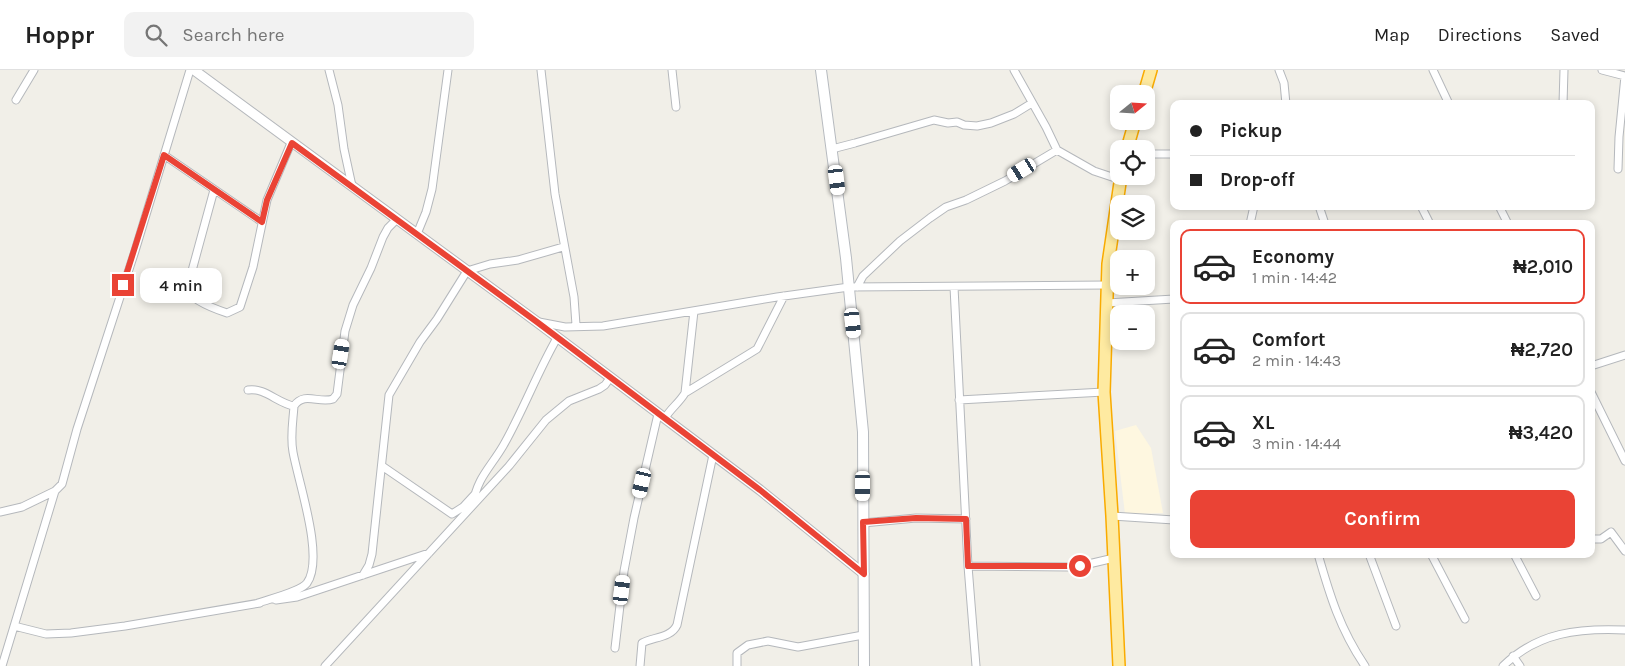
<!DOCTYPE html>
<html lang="en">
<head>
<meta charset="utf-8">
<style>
  body { margin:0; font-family:Karla,sans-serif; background:#f2f2f2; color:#222; height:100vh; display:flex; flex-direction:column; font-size:19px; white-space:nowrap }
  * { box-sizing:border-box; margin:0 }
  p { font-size:16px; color:#767676 }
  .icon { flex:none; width:28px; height:28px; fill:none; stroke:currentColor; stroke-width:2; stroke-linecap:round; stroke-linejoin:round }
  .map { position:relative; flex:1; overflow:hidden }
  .panel { position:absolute; left:1170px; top:150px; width:425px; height:338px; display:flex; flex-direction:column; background:#fff; border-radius:10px; box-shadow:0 2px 8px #0003 }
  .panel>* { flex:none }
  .top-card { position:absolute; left:1170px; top:30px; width:425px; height:110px; border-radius:10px; box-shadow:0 2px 8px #0003; display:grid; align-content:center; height:110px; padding:0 20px; background:#fff }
  .needle { width:32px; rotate:72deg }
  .buttons { position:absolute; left:1110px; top:15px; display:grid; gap:10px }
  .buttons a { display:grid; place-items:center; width:45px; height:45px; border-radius:10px; background:#fff; box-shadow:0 2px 8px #0003; font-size:25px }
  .end { position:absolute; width:22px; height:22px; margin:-11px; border:6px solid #ea4335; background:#fff; box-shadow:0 0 0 2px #fff }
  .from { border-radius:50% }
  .bubble { position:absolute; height:35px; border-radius:10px; background:#fff; box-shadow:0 2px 8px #0003; font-size:16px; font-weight:600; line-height:35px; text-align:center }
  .car { position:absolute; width:15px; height:30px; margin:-15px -8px; border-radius:6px; box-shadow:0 0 4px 1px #0007; background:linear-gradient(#fff 24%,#345 0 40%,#fff 0 76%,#345 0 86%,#fff 0) }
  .top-card b { display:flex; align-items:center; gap:18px; height:48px; font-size:19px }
  .top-card b+b { border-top:1px solid #e0e0e0 }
  .top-card i { width:12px; height:12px; background:#222 }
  ul { padding:9px 0 0; list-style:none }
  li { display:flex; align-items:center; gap:15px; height:75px; margin:0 10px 8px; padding:0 10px; border:2px solid #e0e0e0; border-radius:10px }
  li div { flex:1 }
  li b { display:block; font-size:19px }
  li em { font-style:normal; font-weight:600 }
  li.active { border-color:#ea4335 }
  li>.icon { width:45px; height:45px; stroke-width:1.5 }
  .cta { display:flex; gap:10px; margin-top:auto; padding:10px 20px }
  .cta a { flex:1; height:58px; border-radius:10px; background:#ea4335; color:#fff; font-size:20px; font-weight:600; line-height:58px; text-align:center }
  header { display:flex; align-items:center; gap:30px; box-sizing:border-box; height:70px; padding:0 25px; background:#fff; border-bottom:1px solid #e0e0e0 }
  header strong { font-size:24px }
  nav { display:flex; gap:28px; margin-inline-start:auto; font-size:18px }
  .search { width:350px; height:45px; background:#f2f2f2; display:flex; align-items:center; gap:12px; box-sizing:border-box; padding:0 18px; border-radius:10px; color:#767676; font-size:19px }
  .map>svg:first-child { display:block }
  .commercial { fill:#fef7e0 }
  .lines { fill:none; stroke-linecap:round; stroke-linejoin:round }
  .minor-casing { stroke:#b5b8bc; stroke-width:9 }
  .tertiary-casing { stroke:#b5b8bc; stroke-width:11 }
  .secondary-casing { stroke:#b6babf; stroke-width:12 }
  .trunk-casing { stroke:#f9ab00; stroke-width:14 }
  .minor { stroke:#fff; stroke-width:7 }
  .tertiary { stroke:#fff; stroke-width:9 }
  .secondary { stroke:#fff; stroke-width:10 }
  .trunk { stroke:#feeaa1; stroke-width:11 }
  .route { stroke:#ea4335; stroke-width:6 }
</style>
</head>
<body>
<header>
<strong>Hoppr</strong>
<div class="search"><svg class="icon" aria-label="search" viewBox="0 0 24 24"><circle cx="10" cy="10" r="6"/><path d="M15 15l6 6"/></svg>Search here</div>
<nav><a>Map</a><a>Directions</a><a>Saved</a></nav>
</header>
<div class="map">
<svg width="1625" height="596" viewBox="0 0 1625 596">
  <rect width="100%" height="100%" fill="#f1efe8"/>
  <path class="commercial" d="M1136 355 1151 378 1163 443 1125 444 1115 361Z"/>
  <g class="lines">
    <g class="minor-casing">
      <path id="minor" d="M329 0 338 35 344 79 352 116
        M541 0 555 124 574 227 576 255
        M672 0 676 37
        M1014 0 1046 57 1057 80
        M1279 0 1284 13 1286 34
        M1433 0 1449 34
        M1602 0 1625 6 1619 67 1618 99
        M16 30 34 0
        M1563 34 1564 0
        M832 79 855 73 934 50 948 53 957 52 964 55 977 56 991 53 1014 44 1032 33
        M1146 84H1174
        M164 85 262 152
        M214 120 187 219C191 230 215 239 227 243L240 237 253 197 267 130 291 73
        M1319 136 1325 154
        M1421 136 1430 154
        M1499 136 1508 154
        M1250 154 1254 136
        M417 164 426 142 432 119 448 0
        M857 217 863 206 900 171 930 148 946 137 966 130 1005 111 1057 80 1094 101 1121 110
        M954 217 968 496 976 596
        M1107 233 1174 229
        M539 252 565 257 603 256 777 227 849 217 1107 215
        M1591 296 1625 285
        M248 320C264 317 279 334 294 336
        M1591 322 1625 391
        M685 323 757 279 784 226
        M959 330 1104 322
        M665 348C671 338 679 333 685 323L694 241
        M382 396 452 444 463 437 475 424
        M473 434C477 408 490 398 503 376 523 341 537 303 557 268
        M0 442 22 437 55 421 62 414 77 359 135 181 190 0
        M1112 446 1174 450
        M863 453 916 448 966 449
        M1591 469H1601L1611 462 1625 481
        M1318 484C1330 526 1340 559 1365 596
        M1369 484 1396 556
        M1431 484 1465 549
        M1514 484 1536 526
        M968 496 1069 497 1080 496 1114 488
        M363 505 369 495 372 484 389 325 420 272 437 249 467 201 490 194 518 190 563 177
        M276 530 297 527 429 483
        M258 533C269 529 300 522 307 513 325 488 298 411 293 382 290 367 293 351 294 336 304 321 319 334 333 329L337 324 345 261 353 235 371 198 383 167 388 158 397 149
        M14 556 46 564 71 563 125 556 260 533
        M615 578 624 501 634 448 658 344
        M1513 586 1520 596
        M2 596 55 421
        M325 596 509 396 546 350 569 331 599 319 605 315 610 308
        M640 596 642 573C653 567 671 568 677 555L713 385
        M737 596V583L748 575 768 571 798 577 863 565
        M1503 596C1538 562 1579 558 1625 560"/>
    </g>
    <g class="tertiary-casing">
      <path id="tertiary" d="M194 0 537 252 760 420 864 504"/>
    </g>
    <g class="secondary-casing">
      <path id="secondary" d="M821 0 846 188 863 362 864 596"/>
    </g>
    <g class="trunk-casing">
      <path id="trunk" d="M1144 24 1151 0
        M1127 79 1135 51
        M1119 596 1112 446 1104 322 1108 194 1121 106"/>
    </g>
    <use href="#minor" class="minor"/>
    <use href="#tertiary" class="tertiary"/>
    <use href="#secondary" class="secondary"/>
    <use href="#trunk" class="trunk"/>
  </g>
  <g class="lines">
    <path class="route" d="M123 215 164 85 262 152 267 130 292 73 537 252 760 420 864 504 863 452 916 448 966 449 968 496H1080"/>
  </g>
</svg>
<div class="buttons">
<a><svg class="needle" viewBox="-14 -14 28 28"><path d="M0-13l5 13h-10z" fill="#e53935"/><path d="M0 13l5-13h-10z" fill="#767676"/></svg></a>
<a><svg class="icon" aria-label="locate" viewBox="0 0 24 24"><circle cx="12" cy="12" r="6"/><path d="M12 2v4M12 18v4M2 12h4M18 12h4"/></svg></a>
<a><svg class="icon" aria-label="layers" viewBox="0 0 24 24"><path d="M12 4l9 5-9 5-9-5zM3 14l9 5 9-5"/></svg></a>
<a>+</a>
<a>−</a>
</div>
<i class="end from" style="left:1080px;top:496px"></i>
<i class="end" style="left:123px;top:215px"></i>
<div class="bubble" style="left:140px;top:198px;width:82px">4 min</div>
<i class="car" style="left:1022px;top:100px;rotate:239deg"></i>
<i class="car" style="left:837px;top:110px;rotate:173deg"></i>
<i class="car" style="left:853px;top:253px;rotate:174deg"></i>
<i class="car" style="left:341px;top:284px;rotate:9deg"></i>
<i class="car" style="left:642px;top:413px;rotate:193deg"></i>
<i class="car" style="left:863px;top:416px;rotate:180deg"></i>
<i class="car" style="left:622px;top:520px;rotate:7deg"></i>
<div class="top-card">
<b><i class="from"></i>Pickup</b>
<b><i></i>Drop-off</b>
</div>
<section class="panel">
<ul>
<li class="active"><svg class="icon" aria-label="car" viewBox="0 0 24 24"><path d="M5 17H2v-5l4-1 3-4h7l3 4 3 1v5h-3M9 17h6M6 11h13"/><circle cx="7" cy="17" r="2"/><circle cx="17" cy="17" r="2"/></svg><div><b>Economy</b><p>1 min · 14:42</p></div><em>₦2,010</em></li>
<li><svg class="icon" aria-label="car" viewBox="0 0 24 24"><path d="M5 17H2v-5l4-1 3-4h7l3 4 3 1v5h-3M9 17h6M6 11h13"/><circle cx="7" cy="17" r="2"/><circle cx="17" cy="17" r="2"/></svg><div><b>Comfort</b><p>2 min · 14:43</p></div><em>₦2,720</em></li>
<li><svg class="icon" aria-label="car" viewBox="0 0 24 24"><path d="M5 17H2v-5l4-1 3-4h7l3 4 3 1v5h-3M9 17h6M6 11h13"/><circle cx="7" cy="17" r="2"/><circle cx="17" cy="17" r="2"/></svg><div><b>XL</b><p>3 min · 14:44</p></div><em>₦3,420</em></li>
</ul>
<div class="cta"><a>Confirm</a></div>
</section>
</div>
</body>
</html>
